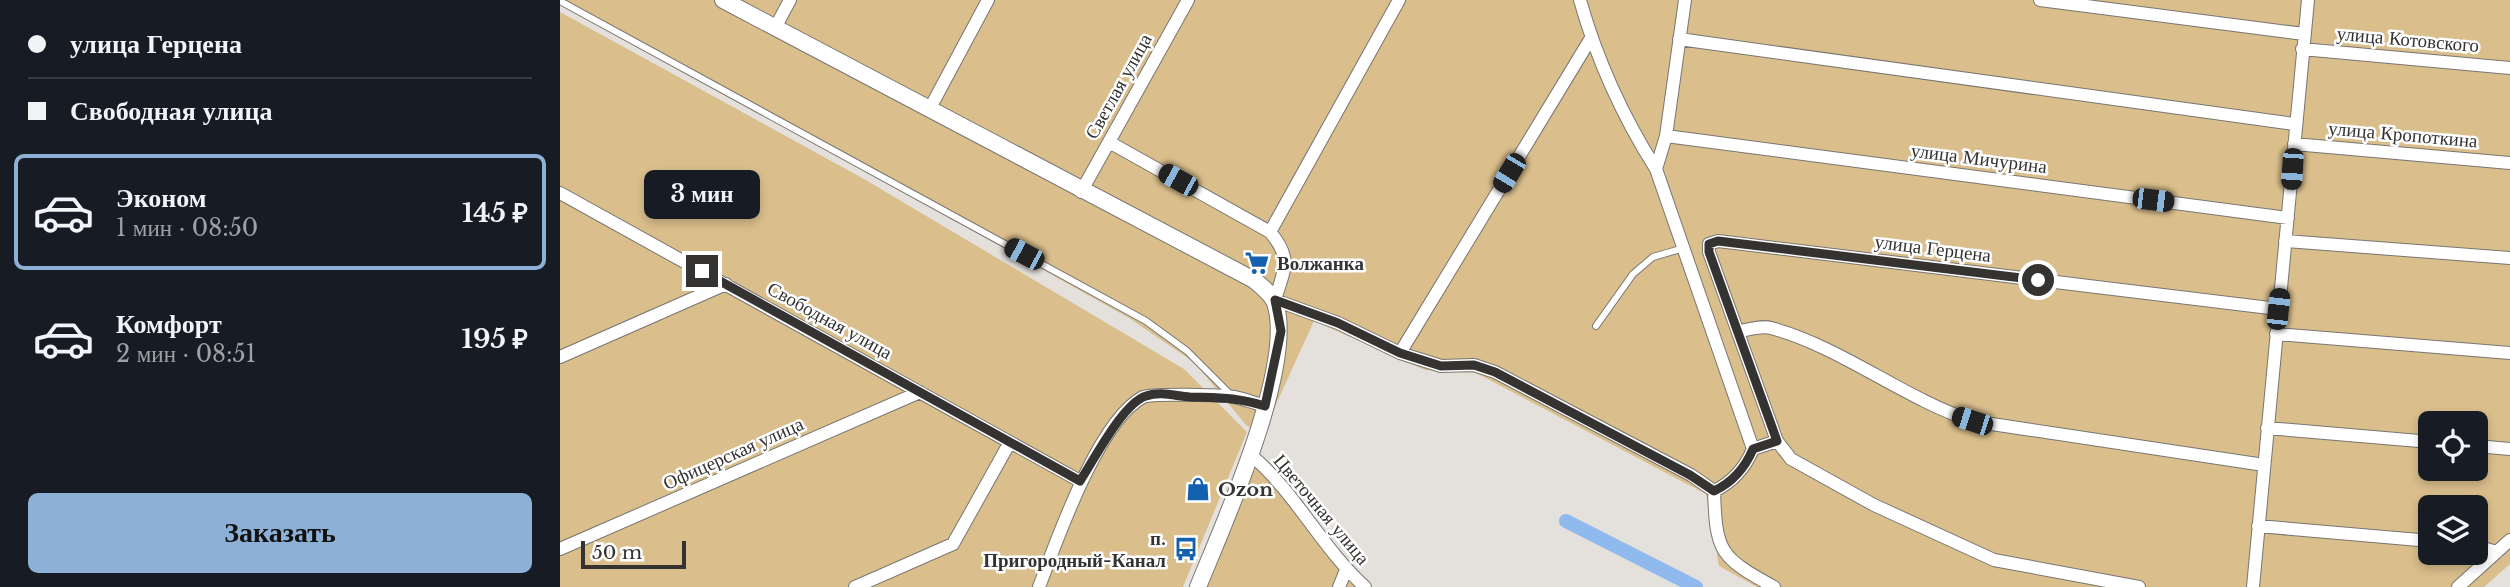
<!DOCTYPE html>
<html lang="ru">
<head>
<meta charset="utf-8">
<style>
  body { margin:0; font-family:"Libre Baskerville",serif; background:#20242c; color:#f1f3f6; height:100vh; display:flex; flex-direction:column; font-size:26px; white-space:nowrap }
  * { box-sizing:border-box; margin:0 }
  p { font-size:23px; color:#9ea1a6 }
  .icon { flex:none; width:38px; height:38px; fill:none; stroke:currentColor; stroke-width:2; stroke-linecap:round; stroke-linejoin:round }
  .map { position:relative; flex:1; overflow:hidden }
  .sheet { display:flex; flex-direction:column; background:#171b24; width:560px }
  .sheet>* { flex:none }
  .banner { display:grid; align-content:center; height:154px; padding:0 28px; background:#171b24 }
  .fabs { position:absolute; left:1858px; top:411px; display:grid; gap:14px }
  .fabs a { display:grid; place-items:center; width:70px; height:70px; border-radius:10px; background:#171b24; box-shadow:0 4px 10px #0003; font-size:35px }
  .scale { position:absolute; left:21px; bottom:18px; width:105px; box-sizing:border-box; padding-left:7px; border:4px solid #353332; border-top:0; font-size:19px; line-height:24px; white-space:nowrap; color:#353332; -webkit-text-stroke:5px #fff; paint-order:stroke }
  .end { position:absolute; width:32px; height:32px; margin:-16px; border:9px solid #353332; background:#fff; box-shadow:0 0 0 4px #fff }
  .from { border-radius:50% }
  .bubble { position:absolute; height:49px; border-radius:10px; background:#171b24; box-shadow:0 4px 10px #0003; font-size:23px; font-weight:700; line-height:49px; text-align:center }
  .car { position:absolute; width:21px; height:42px; margin:-21px -10px; border-radius:9px; box-shadow:0 0 5px 2px #0007; background:linear-gradient(#222 24%,#8ab4d8 0 40%,#222 0 76%,#8ab4d8 0 86%,#222 0) }
  .banner b { display:flex; align-items:center; gap:24px; height:66px; font-size:26px }
  .banner b+b { border-top:2px solid #363941 }
  .banner i { width:18px; height:18px; background:#f1f3f6 }
  ul { padding:0; list-style:none }
  li { display:flex; align-items:center; gap:21px; height:116px; margin:0 14px 10px; padding:0 14px; border:4px solid transparent; border-radius:10px }
  li div { flex:1 }
  li b { display:block; font-size:26px }
  li em { font-style:normal; font-weight:700 }
  li.current { border-color:#8db1d6 }
  li>.icon { width:63px; height:63px; stroke-width:1.5 }
  .action { display:flex; gap:14px; margin-top:auto; padding:14px 28px }
  .action a { flex:1; height:80px; border-radius:10px; background:#8db1d6; color:#111; font-size:28px; font-weight:700; line-height:80px; text-align:center }
  main { display:flex; flex:1; min-height:0 }
  .map>svg:first-child { display:block }
  .green { fill:#dabe8c; fill-rule:evenodd }
  .lines { fill:none; stroke-linecap:round; stroke-linejoin:round }
  .canal { stroke:#90baee; stroke-width:14 }
  .service-casing { stroke:#787671; stroke-width:8 }
  .minor-casing { stroke:#787671; stroke-width:14 }
  .tertiary-casing { stroke:#787671; stroke-width:18 }
  .service { stroke:#fff; stroke-width:6 }
  .minor { stroke:#fff; stroke-width:12 }
  .tertiary { stroke:#fff; stroke-width:16 }
  .route { stroke:#353332; stroke-width:9 }
  .labels { text-anchor:middle; stroke-width:5; stroke-linejoin:round; paint-order:stroke }
  .street-label { font-size:19px; fill:#353332; stroke:#fff }
  .poi-label { font-size:19px; font-weight:bold; fill:#353332; stroke:#fff; text-anchor:start }
</style>
</head>
<body>
<main>
<section class="sheet">
<div class="banner">
<b><i class="from"></i>улица Герцена</b>
<b><i></i>Свободная улица</b>
</div>
<ul>
<li class="current"><svg class="icon" aria-label="car" viewBox="0 0 24 24"><path d="M5 17H2v-5l4-1 3-4h7l3 4 3 1v5h-3M9 17h6M6 11h13"/><circle cx="7" cy="17" r="2"/><circle cx="17" cy="17" r="2"/></svg><div><b>Эконом</b><p>1 мин · 08:50</p></div><em>145 ₽</em></li>
<li><svg class="icon" aria-label="car" viewBox="0 0 24 24"><path d="M5 17H2v-5l4-1 3-4h7l3 4 3 1v5h-3M9 17h6M6 11h13"/><circle cx="7" cy="17" r="2"/><circle cx="17" cy="17" r="2"/></svg><div><b>Комфорт</b><p>2 мин · 08:51</p></div><em>195 ₽</em></li>
</ul>
<div class="action"><a>Заказать</a></div>
</section>
<div class="map">
<svg width="1950" height="587" viewBox="0 0 1950 587">
  <rect width="100%" height="100%" fill="#e4e1dc"/>
  <path class="green" d="M0 0H1950V564L1924 587H1197L1159 566 1146 494 916 373 865 370 754 321 702 435 686 425 635 363 569 318ZM1871 424H1916V469H1871ZM1871 508H1916V553H1871Z
    M0 12 304 179 624 369 687 432 623 587H0Z
    M691 455 804 587H638Z"/>
  <g class="lines">
    <path class="canal" d="M1006 521 1136 587"/>
    <g class="service-casing">
      <path id="service" d="M0 1 586 321 627 351 671 395
        M1036 326 1073 274 1093 257 1124 248"/>
    </g>
    <g class="minor-casing">
      <path id="minor" d="M839 0 710 232C733 259 724 269 715 300L778 323 840 353 881 366 914 365 935 372 1131 475 1154 491C1156 553 1160 557 1214 587
        M1020 0C1037 60 1063 117 1096 169
        M1125 0 1106 136 1096 169 1193 449C1185 468 1173 482 1154 491
        M1480 0 1744 34
        M215 28 230 0
        M1119 39 1734 124
        M1742 49 1950 68
        M369 110 428 0
        M1106 136 1728 218
        M549 142 710 232
        M1734 144 1950 163
        M521 192 628 0
        M0 193 520 481
        M1725 241 1950 258
        M1179 331C1189 330 1202 325 1211 328 1281 347 1343 398 1412 421L1704 465
        M1716 334 1950 353
        M840 353 1031 38
        M0 357 166 284
        M1707 428 1871 442
        M1217 441 1149 252V244L1158 241 1718 309
        M1916 446 1950 449
        M1193 449 1217 441 1231 459 1314 505 1434 560 1579 587
        M691 455C736 493 761 547 805 587
        M1698 526 1871 541
        M1916 546 1937 552
        M0 549 360 392
        M295 587 393 544 450 442
        M479 587C497 540 538 421 583 397 591 393 663 395 674 397 684 399 695 403 705 406
        M779 587 786 570
        M1693 587 1748 0
        M1898 587 1950 540"/>
    </g>
    <g class="tertiary-casing">
      <path id="tertiary" d="M163 0 694 280C701 286 712 294 715 303 736 365 663 525 638 587"/>
    </g>
    <use href="#service" class="service"/>
    <use href="#minor" class="minor"/>
    <use href="#tertiary" class="tertiary"/>
  </g>
  <g class="lines">
    <path class="route" d="M142 271 520 481C534 460 563 403 586 396 601 391 615 396 630 397 660 398 675 397 705 406L721 331 715 300 778 323 840 353 881 366 914 365 935 372 1130 475 1154 491C1173 482 1185 468 1193 449L1217 441 1149 252V244L1158 241 1478 280"/>
  </g>
  <defs>
    <g id="supermarket-bare" transform="scale(1.89)"><path d="M-6-5.5h2.5l.6 2H6L4.5 2H-2.5L-4.4-4H-6ZM-1.5 3.2a1.3 1.3 0 1 0 .1 0ZM3 3.2a1.3 1.3 0 1 0 .1 0Z" fill="#1360af" stroke="#fff" stroke-width="2.5" paint-order="stroke"/></g>
    <g id="shop-bare" transform="scale(1.89)"><path d="M-5-2.5h2.3a2.7 3.5 0 0 1 5.4 0H5L5.5 6h-11ZM-1.5-2.5h3a1.5 2.3 0 0 0-3 0Z" fill="#1360af" stroke="#fff" stroke-width="2.5" paint-order="stroke"/></g>
    <g id="bus-bare" transform="scale(1.89)"><path d="M-5-6H5V4H4V6H2V4H-2V6H-4V4H-5ZM-3.5-4V0h7V-4ZM-3.5 1.2v1.5H-2V1.2ZM2 1.2v1.5H3.5V1.2Z" fill="#1360af" stroke="#fff" stroke-width="2.5" paint-order="stroke"/></g>
  </defs>
  <g fill-rule="evenodd">
    <use href="#supermarket-bare" x="697" y="263"/>
    <use href="#shop-bare" x="638" y="489"/>
    <use href="#bus-bare" x="626" y="549"/>
  </g>
  <g class="labels">
    <g class="street-label">
      <text transform="translate(1848 39) rotate(5)" y="7">улица Котовского</text>
      <text transform="translate(558 86) rotate(-61)" y="7">Светлая улица</text>
      <text transform="translate(1843 134) rotate(5)" y="7">улица Кропоткина</text>
      <text transform="translate(1419 158) rotate(7)" y="7">улица Мичурина</text>
      <text transform="translate(1373 248) rotate(7)" y="7">улица Герцена</text>
      <text transform="translate(270 320) rotate(29)" y="7">Свободная улица</text>
      <text transform="translate(173 453) rotate(-24)" y="7">Офицерская улица</text>
      <text transform="translate(762 509) rotate(50)" y="7">Цветочная улица</text>
    </g>
    <g class="poi-label">
      <text x="717" y="270">Волжанка</text>
      <text x="658" y="496">Ozon</text>
      <text x="606" y="545" text-anchor="end">п.<tspan x="606" dy="22">Пригородный-Канал</tspan></text>
    </g>
  </g>
</svg>
<div class="fabs">
<a><svg class="icon" aria-label="locate" viewBox="0 0 24 24"><circle cx="12" cy="12" r="6"/><path d="M12 2v4M12 18v4M2 12h4M18 12h4"/></svg></a>
<a><svg class="icon" aria-label="layers" viewBox="0 0 24 24"><path d="M12 4l9 5-9 5-9-5zM3 14l9 5 9-5"/></svg></a>
</div>
<div class="scale">50 m</div>
<i class="end from" style="left:1478px;top:280px"></i>
<i class="end" style="left:142px;top:271px"></i>
<div class="bubble" style="left:84px;top:170px;width:116px">3 мин</div>
<i class="car" style="left:1732px;top:169px;rotate:184deg"></i>
<i class="car" style="left:949px;top:173px;rotate:211deg"></i>
<i class="car" style="left:618px;top:180px;rotate:299deg"></i>
<i class="car" style="left:1593px;top:200px;rotate:97deg"></i>
<i class="car" style="left:464px;top:254px;rotate:298deg"></i>
<i class="car" style="left:1718px;top:309px;rotate:6deg"></i>
<i class="car" style="left:1412px;top:421px;rotate:288deg"></i>
</div>
</main>
</body>
</html>
